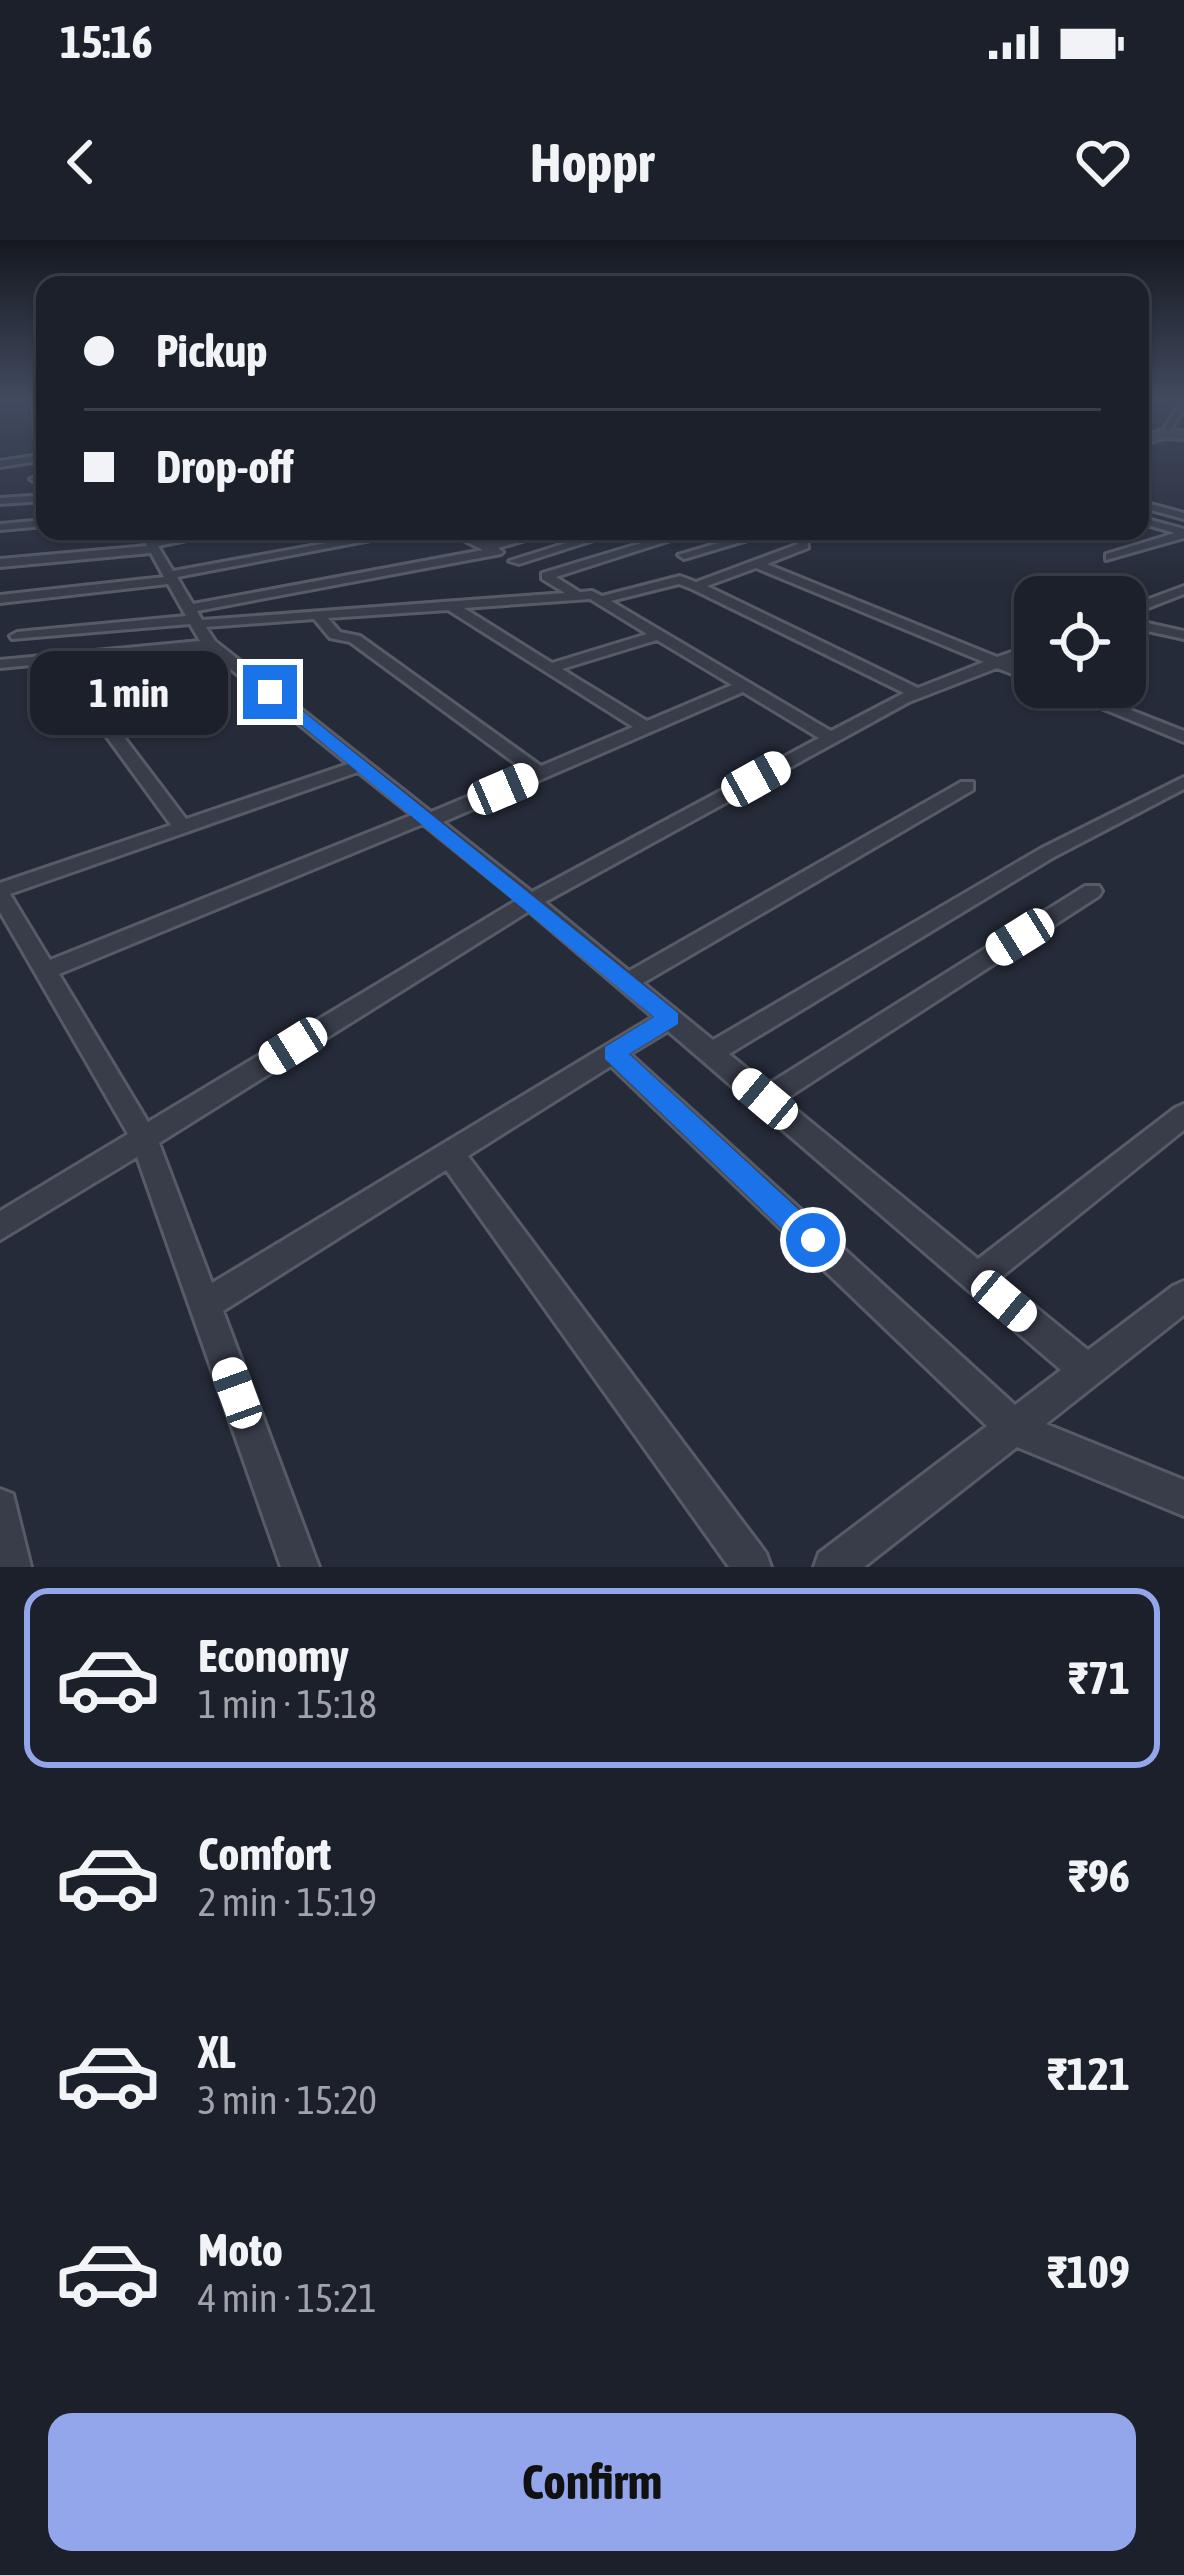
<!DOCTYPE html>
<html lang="en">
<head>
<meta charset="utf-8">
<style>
  body { margin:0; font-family:"Asap Condensed",sans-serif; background:#292d37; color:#f1f3f6; height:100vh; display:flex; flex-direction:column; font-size:45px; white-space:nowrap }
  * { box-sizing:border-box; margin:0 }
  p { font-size:39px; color:#a0a3a9 }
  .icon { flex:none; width:66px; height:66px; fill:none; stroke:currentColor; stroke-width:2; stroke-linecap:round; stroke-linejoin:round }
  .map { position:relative; height:1327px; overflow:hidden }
  .panel { display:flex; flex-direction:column; background:#1c202b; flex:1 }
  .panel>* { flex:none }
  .top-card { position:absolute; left:36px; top:36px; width:1113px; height:264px; border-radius:24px; box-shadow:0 3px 9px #0004,0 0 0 3px #3a3e47; display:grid; align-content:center; height:264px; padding:0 48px; background:#1c202b }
  .buttons { position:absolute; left:1014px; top:336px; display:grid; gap:24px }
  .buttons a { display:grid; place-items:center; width:132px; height:132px; border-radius:24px; background:#1c202b; box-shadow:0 3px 9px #0004,0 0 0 3px #3a3e47; font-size:60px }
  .end { position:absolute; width:54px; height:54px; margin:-27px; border:15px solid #1a73e8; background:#fff; box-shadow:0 0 0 6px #fff }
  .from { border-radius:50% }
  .bubble { position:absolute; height:84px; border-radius:24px; background:#1c202b; box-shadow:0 3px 9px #0004,0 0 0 3px #3a3e47; font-size:39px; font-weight:700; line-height:84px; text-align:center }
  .car { position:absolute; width:36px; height:72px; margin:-36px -18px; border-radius:15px; box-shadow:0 0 9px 3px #0007; background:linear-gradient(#fff 24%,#345 0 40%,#fff 0 76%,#345 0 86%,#fff 0) }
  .top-card b { display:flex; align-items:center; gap:42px; height:114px; font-size:45px }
  .top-card b+b { border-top:3px solid #3a3e47 }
  .top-card i { width:30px; height:30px; background:#f1f3f6 }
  ul { padding:21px 0 0; list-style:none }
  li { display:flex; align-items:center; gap:36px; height:180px; margin:0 24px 18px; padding:0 24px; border:6px solid transparent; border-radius:24px }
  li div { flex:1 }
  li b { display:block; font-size:45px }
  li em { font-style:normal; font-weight:700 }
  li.current { border-color:#93a6ec }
  li>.icon { width:108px; height:108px; stroke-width:1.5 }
  .primary-button { display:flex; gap:24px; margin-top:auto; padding:24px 48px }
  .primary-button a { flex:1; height:138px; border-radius:24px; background:#93a6ec; color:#111; font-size:48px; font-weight:700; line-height:138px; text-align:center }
  .status { display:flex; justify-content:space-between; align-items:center; height:84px; padding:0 60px; background:#1c202b; direction:ltr }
  .status svg { height:33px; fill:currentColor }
  header { display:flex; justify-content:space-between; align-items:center; height:156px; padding:0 48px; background:#1c202b; font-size:54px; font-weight:700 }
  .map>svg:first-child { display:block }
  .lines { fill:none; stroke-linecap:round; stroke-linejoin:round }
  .street-casing { stroke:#575b68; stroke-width:6 }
  .secondary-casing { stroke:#575b68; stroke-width:6 }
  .street { fill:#393d4a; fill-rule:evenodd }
  .secondary { fill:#484c5c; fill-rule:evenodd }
  .route { fill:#1a73e8 }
</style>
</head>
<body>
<div class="status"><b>15:16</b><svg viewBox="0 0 49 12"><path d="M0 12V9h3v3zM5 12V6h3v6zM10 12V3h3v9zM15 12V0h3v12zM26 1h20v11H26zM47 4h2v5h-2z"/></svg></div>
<header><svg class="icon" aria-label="back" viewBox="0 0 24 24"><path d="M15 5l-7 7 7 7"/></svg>Hoppr<svg class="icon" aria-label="heart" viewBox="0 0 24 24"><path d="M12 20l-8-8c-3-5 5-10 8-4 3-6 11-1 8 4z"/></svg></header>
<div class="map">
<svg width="1184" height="1327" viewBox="0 0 1184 1327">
  <rect width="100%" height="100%" fill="#262b39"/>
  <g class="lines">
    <g class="street-casing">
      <path id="street" d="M33 159H41L44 204 40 207 36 204Z
        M1181 161H1184V169L1166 196H1160Z
        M45 214V220L0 227V221Z
        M45 234V240L35 242 30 239Z
        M45 255V261L0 264V258Z
        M1140 261 1184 273V279L1140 267Z
        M1140 277 1184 289V298L1106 320V314L1175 293 1140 283Z
        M45 280V286L0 290V284Z
        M138 291H150L155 300 205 291H230L158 306 173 331 393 291H418L177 337 193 364 483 310 446 291C462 291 471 299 485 302 502 305 535 291 556 291L498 308 503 312 501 314 197 371 202 380 565 353 542 339V333L681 291H699L556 337 580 352 592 351 602 356 680 336 696 342 798 304 796 297 786 291H801L807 295 808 308 767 324 997 417 1035 404V413L1010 423 1035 433V443L997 428 909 462 545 662 629 731 961 542H973V550L643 743 713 800 1040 609 1184 537V549L1054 617 729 814 767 845 1085 646H1099L1102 651 1099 656 784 860 978 1019 1175 868 1184 864V890L1000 1038 1088 1110 1173 1046 1184 1041V1075L1046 1184 1184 1240V1276L1017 1207 864 1327H814L819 1313 987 1186 611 826 468 916 766 1313 771 1327H729L446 930 223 1071 319 1327H281L137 917 0 1000V971L128 894 0 672V643L171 585 53 423 0 428V420L200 401 190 384 12 399 10 396 17 392 186 376 168 344 0 363V355L164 337 151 313 0 327V319L147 306ZM756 328 984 422 918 448 707 346ZM679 344 692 349 904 453 831 491 611 361ZM590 359 647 394 552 423 464 368ZM448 370 633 487 541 526 360 396 340 392 328 378ZM314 379 330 398 350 402 527 532 431 572 215 401 206 387ZM657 400 732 445 647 481 562 429ZM206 409 348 524 186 579 67 422ZM743 452 819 498 532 652 443 582ZM358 532 412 575 50 720 10 654ZM423 584 517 660 148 882 59 734ZM529 671 653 777 212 1043 159 903ZM668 791 1061 1130 1015 1165 630 814Z
        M604 291H622L519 324 509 321Z
        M759 291H778L684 319 678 315Z
        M1184 346V354L1125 377V368Z
        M1125 378 1184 391V399L1125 386Z
        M1050 447H1072L1184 491V502Z
        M0 1249 13 1254 31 1327H0Z"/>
    </g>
    <g class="secondary-casing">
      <path id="secondary" d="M1163 190 1184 191V199L1164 198 1140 205V197Z"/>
    </g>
    <use href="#street" class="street"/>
    <use href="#secondary" class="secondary"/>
  </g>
  <linearGradient id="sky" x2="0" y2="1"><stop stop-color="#15181f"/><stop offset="0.46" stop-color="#414a5f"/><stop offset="1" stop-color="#414a5f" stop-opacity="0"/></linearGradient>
  <rect width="1184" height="345" fill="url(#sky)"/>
  <path class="route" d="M265 449H275L678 773V784L629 814 823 992 827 1000 823 1009 813 1013 803 1009 605 819V807L654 777 265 455Z"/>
</svg>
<div class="buttons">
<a><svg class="icon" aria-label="locate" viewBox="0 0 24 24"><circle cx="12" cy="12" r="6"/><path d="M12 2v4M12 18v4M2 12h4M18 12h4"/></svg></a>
</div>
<i class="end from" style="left:813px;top:1000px"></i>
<i class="end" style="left:270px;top:452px"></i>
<div class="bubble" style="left:30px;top:411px;width:198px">1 min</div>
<i class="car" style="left:756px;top:539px;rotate:61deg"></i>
<i class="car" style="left:503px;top:549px;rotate:67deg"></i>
<i class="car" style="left:1020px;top:697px;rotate:238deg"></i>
<i class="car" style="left:293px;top:806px;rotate:238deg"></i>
<i class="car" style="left:765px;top:859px;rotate:310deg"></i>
<i class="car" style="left:1004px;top:1061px;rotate:130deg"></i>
<i class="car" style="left:237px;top:1153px;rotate:340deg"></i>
<div class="top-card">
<b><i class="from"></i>Pickup</b>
<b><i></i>Drop-off</b>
</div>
</div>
<section class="panel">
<ul>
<li class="current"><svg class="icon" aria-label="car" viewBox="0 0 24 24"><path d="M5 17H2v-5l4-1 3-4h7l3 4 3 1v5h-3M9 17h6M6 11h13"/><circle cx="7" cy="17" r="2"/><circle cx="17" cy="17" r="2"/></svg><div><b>Economy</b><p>1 min · 15:18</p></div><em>₹71</em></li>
<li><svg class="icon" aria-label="car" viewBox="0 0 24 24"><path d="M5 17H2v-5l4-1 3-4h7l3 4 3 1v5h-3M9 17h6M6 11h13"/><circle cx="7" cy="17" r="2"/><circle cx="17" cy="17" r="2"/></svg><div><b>Comfort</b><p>2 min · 15:19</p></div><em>₹96</em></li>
<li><svg class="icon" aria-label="car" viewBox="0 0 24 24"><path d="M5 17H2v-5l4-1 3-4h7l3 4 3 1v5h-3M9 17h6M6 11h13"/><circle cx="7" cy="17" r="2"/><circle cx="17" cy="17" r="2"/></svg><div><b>XL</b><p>3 min · 15:20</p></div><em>₹121</em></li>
<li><svg class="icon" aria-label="car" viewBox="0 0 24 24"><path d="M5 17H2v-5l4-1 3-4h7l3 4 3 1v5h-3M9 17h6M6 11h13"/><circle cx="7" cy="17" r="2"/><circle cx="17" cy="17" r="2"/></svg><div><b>Moto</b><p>4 min · 15:21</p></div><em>₹109</em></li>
</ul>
<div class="primary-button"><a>Confirm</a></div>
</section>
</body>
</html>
